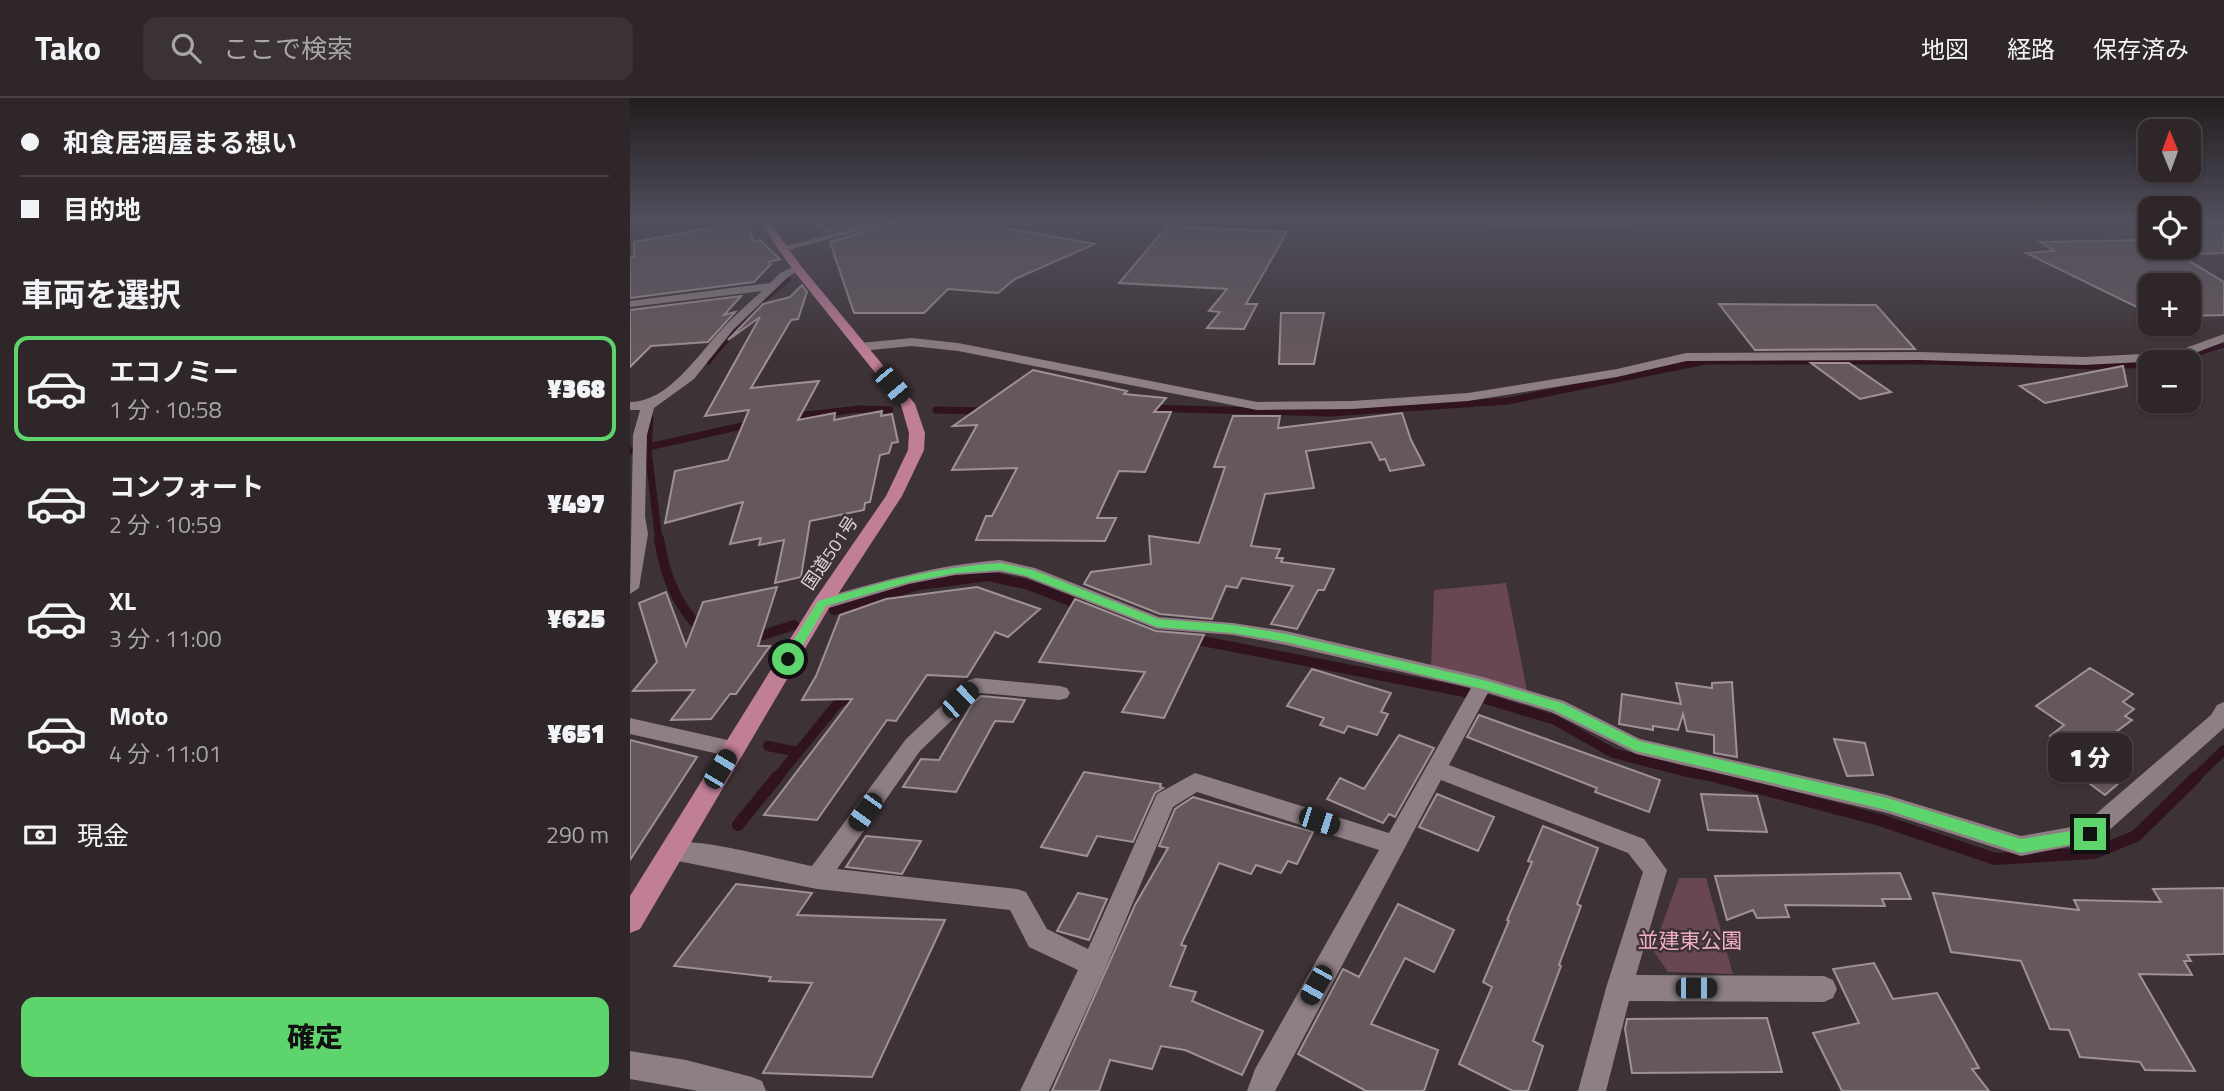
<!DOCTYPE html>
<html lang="ja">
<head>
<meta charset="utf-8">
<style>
  body { margin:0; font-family:"Titillium Web","Noto Sans JP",sans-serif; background:#3a3234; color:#f1f3f6; height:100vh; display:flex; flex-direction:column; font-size:26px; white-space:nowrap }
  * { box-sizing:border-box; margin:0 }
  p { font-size:23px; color:#a7a5a8 }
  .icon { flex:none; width:38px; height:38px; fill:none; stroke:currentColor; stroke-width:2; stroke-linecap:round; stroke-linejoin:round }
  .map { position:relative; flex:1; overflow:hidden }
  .panel { display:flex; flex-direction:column; background:#2e2628; width:630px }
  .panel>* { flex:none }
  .guide { display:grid; align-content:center; height:154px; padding:0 21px; background:#2e2628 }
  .needle { width:46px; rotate:359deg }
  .controls { position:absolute; left:1508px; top:21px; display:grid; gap:14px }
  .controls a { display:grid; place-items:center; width:63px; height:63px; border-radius:14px; background:#2e2628; box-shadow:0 2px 5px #0004,0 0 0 2px #494345; font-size:35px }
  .end { position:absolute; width:32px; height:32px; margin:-16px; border:9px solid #5dd56c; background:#111; box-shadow:0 0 0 4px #111 }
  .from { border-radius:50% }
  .bubble { position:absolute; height:49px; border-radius:14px; background:#2e2628; box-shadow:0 2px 5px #0004,0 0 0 2px #494345; font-size:23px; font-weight:800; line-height:49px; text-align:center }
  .car { position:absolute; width:21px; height:42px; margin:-21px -10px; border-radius:9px; box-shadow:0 0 5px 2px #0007; background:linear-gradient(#222 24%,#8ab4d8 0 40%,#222 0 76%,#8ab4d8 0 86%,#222 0) }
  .guide b { display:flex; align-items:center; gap:24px; height:66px; font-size:26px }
  .guide b+b { border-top:2px solid #494345 }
  .guide i { width:18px; height:18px; background:#f1f3f6 }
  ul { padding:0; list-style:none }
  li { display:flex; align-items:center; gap:21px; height:105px; margin:0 14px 10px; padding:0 7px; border:4px solid transparent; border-radius:14px }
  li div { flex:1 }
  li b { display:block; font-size:26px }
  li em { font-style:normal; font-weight:800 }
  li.selected { border-color:#5dd56c }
  li>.icon { width:63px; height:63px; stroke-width:1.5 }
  h2 { padding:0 21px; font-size:32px; line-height:84px }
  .pay { display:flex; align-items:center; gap:18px; height:77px; padding:0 21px; font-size:26px }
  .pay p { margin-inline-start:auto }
  .cta { display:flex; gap:14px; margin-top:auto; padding:14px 21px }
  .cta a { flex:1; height:80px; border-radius:14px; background:#5dd56c; color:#111; font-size:28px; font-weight:800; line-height:80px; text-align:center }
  header { display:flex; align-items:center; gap:42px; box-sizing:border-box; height:98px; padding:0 35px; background:#2e2628; border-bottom:2px solid #494345 }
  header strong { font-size:33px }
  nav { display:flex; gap:38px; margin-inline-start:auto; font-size:24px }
  .search { width:490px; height:63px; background:#3a3234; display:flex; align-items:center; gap:18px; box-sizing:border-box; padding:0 24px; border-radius:14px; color:#a7a5a8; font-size:26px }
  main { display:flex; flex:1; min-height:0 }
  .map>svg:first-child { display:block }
  .green { fill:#694653 }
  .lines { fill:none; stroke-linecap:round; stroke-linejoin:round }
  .stream-far3 { stroke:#31121f; stroke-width:5 }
  .stream-far2 { stroke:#31121f; stroke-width:7 }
  .stream-far1 { stroke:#31121f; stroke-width:10 }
  .stream { stroke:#31121f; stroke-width:12 }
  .building { fill:#65585c; stroke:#9f9195; stroke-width:2 }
  .minor { fill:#8d7f83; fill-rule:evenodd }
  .trunk { fill:#c17e97; fill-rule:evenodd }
  .route { fill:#5dd56c }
  .labels { text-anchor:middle; stroke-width:5; stroke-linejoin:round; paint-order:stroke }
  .street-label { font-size:18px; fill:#ded7d9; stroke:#3d3236 }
  .near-park-label { font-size:21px; fill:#f1aec6; stroke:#3d3236 }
</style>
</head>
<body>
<header>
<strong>Tako</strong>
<div class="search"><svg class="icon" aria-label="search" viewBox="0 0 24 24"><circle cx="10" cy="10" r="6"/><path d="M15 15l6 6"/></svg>ここで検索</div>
<nav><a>地図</a><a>経路</a><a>保存済み</a></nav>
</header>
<main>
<section class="panel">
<div class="guide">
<b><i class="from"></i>和食居酒屋まる想い</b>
<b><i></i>目的地</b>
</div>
<h2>車両を選択</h2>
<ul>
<li class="selected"><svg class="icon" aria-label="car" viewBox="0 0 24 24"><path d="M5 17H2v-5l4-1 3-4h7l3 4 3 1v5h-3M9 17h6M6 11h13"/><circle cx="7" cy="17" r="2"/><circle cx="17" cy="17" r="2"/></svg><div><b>エコノミー</b><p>1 分 · 10:58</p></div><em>¥368</em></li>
<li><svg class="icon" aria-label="car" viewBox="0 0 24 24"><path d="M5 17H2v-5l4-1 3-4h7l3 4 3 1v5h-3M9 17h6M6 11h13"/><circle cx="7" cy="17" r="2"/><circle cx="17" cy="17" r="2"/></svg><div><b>コンフォート</b><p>2 分 · 10:59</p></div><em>¥497</em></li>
<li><svg class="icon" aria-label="car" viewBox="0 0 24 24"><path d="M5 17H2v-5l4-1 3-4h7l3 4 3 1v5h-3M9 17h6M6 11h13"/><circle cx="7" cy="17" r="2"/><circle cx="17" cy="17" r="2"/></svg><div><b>XL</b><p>3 分 · 11:00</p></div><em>¥625</em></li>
<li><svg class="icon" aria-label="car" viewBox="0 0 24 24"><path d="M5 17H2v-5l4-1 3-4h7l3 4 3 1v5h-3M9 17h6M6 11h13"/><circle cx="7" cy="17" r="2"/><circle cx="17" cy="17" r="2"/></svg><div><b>Moto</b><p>4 分 · 11:01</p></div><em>¥651</em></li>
</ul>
<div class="pay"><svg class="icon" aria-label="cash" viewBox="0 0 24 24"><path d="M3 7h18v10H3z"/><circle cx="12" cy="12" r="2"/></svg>現金<p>290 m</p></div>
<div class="cta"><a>確定</a></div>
</section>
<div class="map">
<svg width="1594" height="993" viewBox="0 0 1594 993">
  <rect width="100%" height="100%" fill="#3d3236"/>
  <path class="green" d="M876 485 897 593 801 569 804 492Z
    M1049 780H1076L1103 876 1038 874 1023 852Z"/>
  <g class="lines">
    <path class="stream-far3" d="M517 122 668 130 1005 131
      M80 261 127 208 158 182
      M1550 261 1594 247"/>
    <path class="stream-far2" d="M78 263 81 259
      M1541 264 1555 259
      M516 310 700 315 878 303 1075 263H1304L1470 268 1521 266
      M306 312 355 313
      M159 319 229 311 260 312
      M20 320 18 352 29 443
      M0 353 125 325"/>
    <path class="stream-far1" d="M29 441C35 477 46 508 73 533
      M204 512 289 487 358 478 399 487 453 508
      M123 540 164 527
      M562 541 830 593 925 622 983 655 1057 674 1097 681
      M138 648 168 654
      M146 681 208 605 227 596
      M1564 681 1594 652"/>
    <path class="stream" d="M1087 679 1250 722 1365 761 1464 755 1506 738 1566 679
      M108 727 147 679"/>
  </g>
  <path class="building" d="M180 122H242L199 134Z
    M272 122H384L374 130 465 146 385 181 368 195 318 191 294 215H224L200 144Z
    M112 124 113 128 119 127 123 144 130 142 150 161 139 164 141 166 124 184 0 200V160L4 159V144Z
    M1594 125V155L1565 156 1553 149H1559V126Z
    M537 128 657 134 616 206H627L614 231 577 230 590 214 579 213 597 191 489 185Z
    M1521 142V149H1536L1594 184V217L1559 218V187H1521V216L1396 155 1424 153 1410 144Z
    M172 187 177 194 168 221 161 222 121 290 189 283 168 322 205 315 204 322 252 313 251 318 262 316 268 344 262 345 259 355 250 357 240 404 235 405 234 412 180 423 171 479 145 485 154 442 129 447 131 440 100 446 113 404 35 425 45 373 98 362 119 312 75 318 130 219 98 242 133 206 160 199Z
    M111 198 94 217 105 214 78 244 21 248 0 269V212Z
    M1089 206 1246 207 1285 251 1125 252Z
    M651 215H694L684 266H649Z
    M1181 265H1219L1261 294 1230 301Z
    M1493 268 1497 288 1415 305 1390 288Z
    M403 272 497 293 494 296 536 300 524 314H541L515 374 489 373 467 420H486L475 443 346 442 356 418H362L387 370 322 372 347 327 323 328Z
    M772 315 781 342 794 367 760 373 755 361 750 362 741 344 676 353 684 390 635 396 621 448 650 451 646 460H653L651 464 704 471 694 492H688L667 531 641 526 663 488 612 480 607 490 596 488 582 521 530 516 454 486 461 474 521 466 519 438 569 445 595 369H584L603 318H650L648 330Z
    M147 489 128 548H140L106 596H100L81 621 41 622 64 592 3 593 27 564 9 505 36 494 56 548 73 504Z
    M347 489 410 511 378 539 365 534 337 579 297 577 266 623 257 622 187 722 134 717 222 601 172 602 186 578 210 517 256 501Z
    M445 501 526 533 574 537 534 620 492 614 515 574 409 564Z
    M1460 570 1503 596 1493 604 1504 611 1495 618 1502 622 1472 644 1477 648 1456 664 1420 638 1434 627 1406 608Z
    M682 571 761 595 751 614 758 616 747 637 718 628 714 635 690 627 694 620 657 608Z
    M1102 584 1107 659 1084 655V637L1057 633 1053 616 1048 632 1023 628V632L989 626 992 596 1051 606 1046 585 1082 590V585Z
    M351 598 395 602 383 624 365 623 326 694 273 689 291 661 309 662 342 606Z
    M849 617 1030 682 1019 714 965 694 967 690 837 639Z
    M769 637 804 650 765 719 759 716 753 725 697 701 710 680 734 691Z
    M1204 641 1235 645 1243 677 1217 678Z
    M0 642 67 659 0 762Z
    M1477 665 1497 678 1475 697 1456 683Z
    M454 674 531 686 530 689 533 690 525 695 503 744 467 738 457 758 411 749Z
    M807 696 864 719 848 753 789 729Z
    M1071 696 1127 698 1137 734 1078 732Z
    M563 699 683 734 667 766 658 763 651 775 626 767 621 776 589 765 551 847 556 848 540 888 566 894 562 903 633 933 612 977 555 952 531 948 522 971 480 962 469 993H422L505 807 538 750 529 748 545 711Z
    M913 728 968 750 947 806 951 808 929 867 931 868 903 943 913 948 898 993H883L829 966 862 889 853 884 879 823 877 822 902 764 898 763Z
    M236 738 291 743 272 776 216 769Z
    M1270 775 1281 801H1252L1255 808 1155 807 1159 819 1127 820 1123 812 1097 822 1085 778Z
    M106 786 182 795 167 817 315 822 242 979 133 975 182 885 139 883 141 879 44 868Z
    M1594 790V856L1557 857 1561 863H1554L1562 877 1509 876 1565 973 1515 972 1510 964 1450 959 1439 932 1420 931 1391 863 1321 854 1303 795 1449 812 1444 802 1531 804 1523 791Z
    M448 795 477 801 459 842 427 833Z
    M768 806 824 832 804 874 775 860 741 926 808 952 794 993H736L668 956 713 871 729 879Z
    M1244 865 1263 901 1307 895 1349 970 1342 971 1359 993H1212L1183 935 1229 925 1203 871Z
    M1137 920 1152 974 1002 975 995 931 997 921Z"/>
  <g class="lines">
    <path class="minor" d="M253 122H270L155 153 150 150Z
      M167 167 172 170 158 179 103 232 64 281 24 310 17 337 15 418 18 436 9 490 0 496 3 337 10 312H0V304C40 304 70 253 96 227 107 215 120 204 132 193L0 209V203L140 185 150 175Z
      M1594 236V244L1557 258 1531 263 1454 267 1290 262 1056 263 987 279 838 303 722 311 627 312 328 253 282 248 230 253 224 249 230 245 282 240 328 245 627 304 722 303 838 295 987 271 1056 255 1290 254 1454 259 1531 255 1550 252Z
      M370 462 405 470 529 519 603 525 656 533 853 579 934 603 1010 641 1257 697 1391 738 1453 727 1581 617 1587 607 1594 604V630L1467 743 1391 758 1257 715 1006 656 921 614 858 595 819 667 1014 741 1037 772 1006 877 1194 878 1203 882 1207 891 1203 900 1194 904 999 903 976 993H948L976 890 1013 774 998 755 811 682 645 993H617L625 971 749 752 567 694 543 709 473 876 419 993H390L448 872 399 849 380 812 187 791 33 760 29 753 33 746C60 736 150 762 182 768L276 641 339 582 346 580 430 588 437 590 440 595 437 600 430 602 350 595 290 653 207 771 387 791 396 794 417 831 458 851 527 696 565 675 759 735 841 590 656 547 603 537 527 531 395 479 370 474 325 477 279 486 192 512 183 506 186 502C247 484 306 467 370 462Z
      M0 620 102 643 109 645 112 651 109 657 102 659 0 636Z
      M0 953 56 962 122 979 132 983 136 993H68L0 981Z"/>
    <path class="trunk" d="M128 122H138L171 168 285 306 295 335 294 352 272 398 199 510 10 831 0 835V798L185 501 256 398 278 352 279 335 271 307 163 172Z"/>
  </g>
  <linearGradient id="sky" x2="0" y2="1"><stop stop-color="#221c1e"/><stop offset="0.47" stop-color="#514f5d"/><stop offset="1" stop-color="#514f5d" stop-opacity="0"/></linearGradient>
  <rect width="1594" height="261" fill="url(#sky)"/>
  <path class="route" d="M370 465 403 472 528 521 603 527 656 536 853 582 932 605 1009 643 1257 700 1391 741 1460 730 1467 736 1460 743 1391 755 1257 712 1006 653 923 612 853 591 656 544 603 535 527 529 397 478 370 472 326 475 279 484 196 508 163 564H154L152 561 188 503C249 485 307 469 370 465Z"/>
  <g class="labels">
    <g class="street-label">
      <text transform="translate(200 455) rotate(-56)" y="6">国道501号</text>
    </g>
    <g class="near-park-label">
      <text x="1060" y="850">並建東公園</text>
    </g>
  </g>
</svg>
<div class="controls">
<a><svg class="needle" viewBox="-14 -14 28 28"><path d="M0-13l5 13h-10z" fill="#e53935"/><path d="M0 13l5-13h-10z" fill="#a7a5a8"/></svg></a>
<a><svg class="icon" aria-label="locate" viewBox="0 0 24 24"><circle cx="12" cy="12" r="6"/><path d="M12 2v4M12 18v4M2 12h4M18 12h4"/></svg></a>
<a>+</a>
<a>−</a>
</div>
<i class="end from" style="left:158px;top:561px"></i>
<i class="end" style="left:1460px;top:736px"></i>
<div class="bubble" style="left:1418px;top:635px;width:84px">1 分</div>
<i class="car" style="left:262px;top:287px;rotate:140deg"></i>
<i class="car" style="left:330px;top:602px;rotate:46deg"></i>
<i class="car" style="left:90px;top:671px;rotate:31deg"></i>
<i class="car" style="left:235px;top:714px;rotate:216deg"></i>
<i class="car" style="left:689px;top:723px;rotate:108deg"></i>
<i class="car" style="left:686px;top:887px;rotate:209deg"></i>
<i class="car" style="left:1066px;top:890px;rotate:90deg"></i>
</div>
</main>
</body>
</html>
